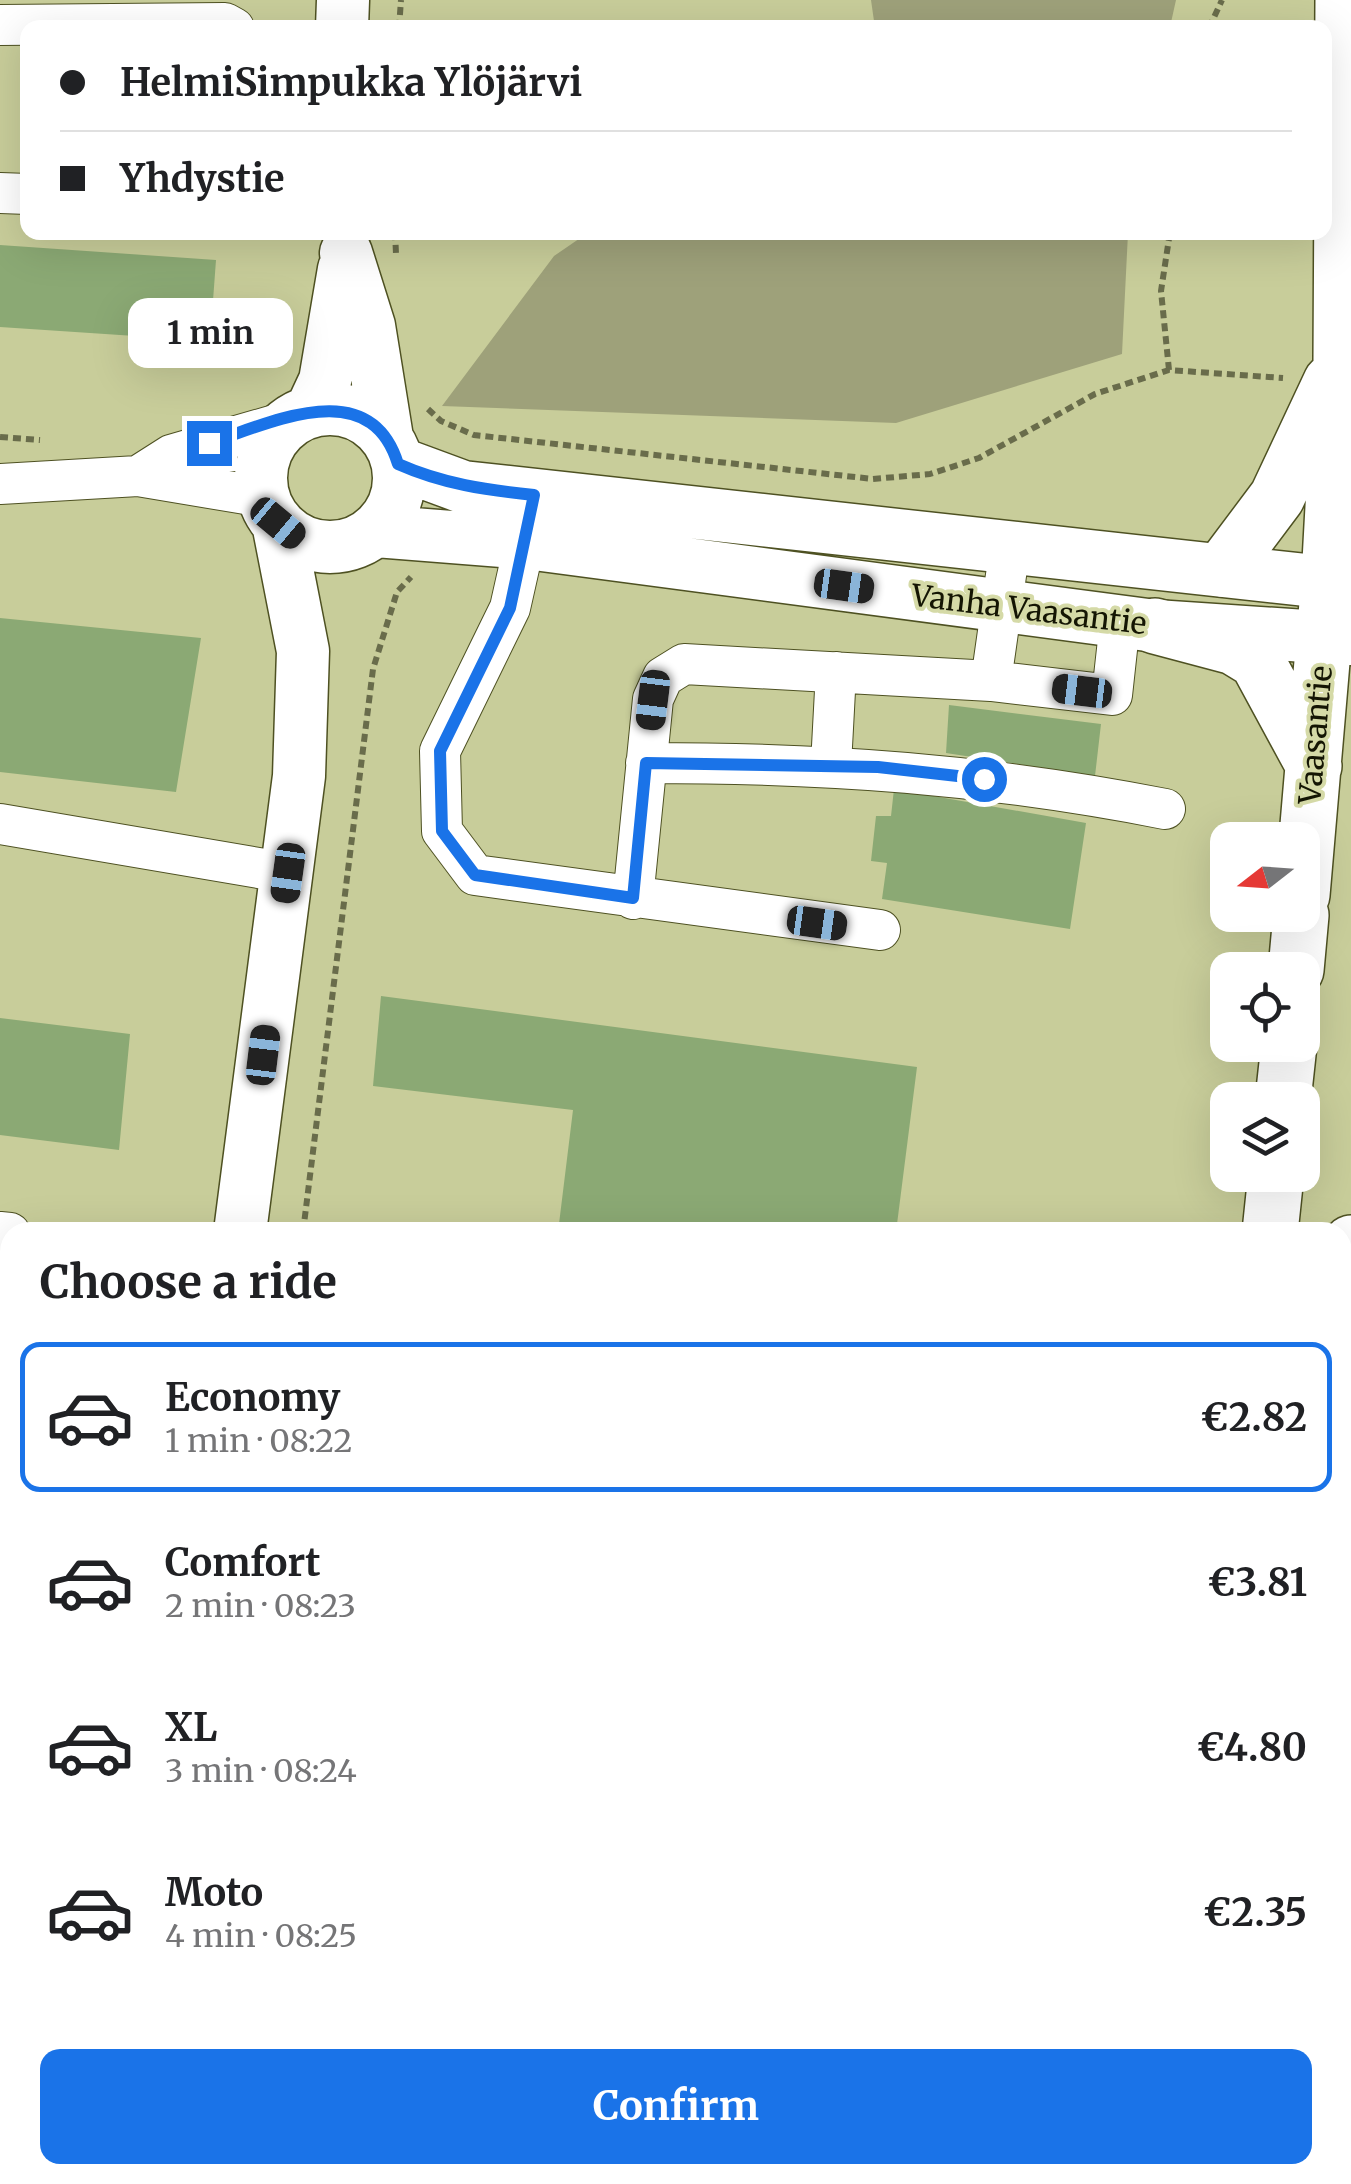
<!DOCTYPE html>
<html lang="en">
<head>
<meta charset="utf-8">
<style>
  body { margin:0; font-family:Merriweather,serif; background:#f6f6f6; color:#202124; height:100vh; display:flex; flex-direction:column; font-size:38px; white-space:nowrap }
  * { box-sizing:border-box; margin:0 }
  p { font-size:32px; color:#757577 }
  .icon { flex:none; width:55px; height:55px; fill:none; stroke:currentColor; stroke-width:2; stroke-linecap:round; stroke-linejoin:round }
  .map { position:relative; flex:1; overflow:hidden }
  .drawer { position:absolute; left:0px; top:1222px; width:1352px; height:962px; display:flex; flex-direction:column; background:#fff; border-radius:30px 30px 0 0; box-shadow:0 10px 40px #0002 }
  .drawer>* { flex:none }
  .hud { position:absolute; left:20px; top:20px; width:1312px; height:220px; border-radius:20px; box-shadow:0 10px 40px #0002; display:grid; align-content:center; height:220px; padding:0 40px; background:#fff }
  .needle { width:65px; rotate:253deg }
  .controls { position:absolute; left:1210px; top:822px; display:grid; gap:20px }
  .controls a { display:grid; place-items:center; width:110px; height:110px; border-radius:20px; background:#fff; box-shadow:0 10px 40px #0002; font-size:50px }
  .end { position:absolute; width:45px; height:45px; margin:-22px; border:12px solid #1a73e8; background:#fff; box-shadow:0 0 0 5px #fff }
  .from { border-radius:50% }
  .bubble { position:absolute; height:70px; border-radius:20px; background:#fff; box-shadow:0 10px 40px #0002; font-size:32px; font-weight:700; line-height:70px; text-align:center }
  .car { position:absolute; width:30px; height:60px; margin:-30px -15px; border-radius:12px; box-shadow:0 0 8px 2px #0007; background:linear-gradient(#222 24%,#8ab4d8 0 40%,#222 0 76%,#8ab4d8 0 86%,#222 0) }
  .hud b { display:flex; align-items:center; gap:35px; height:95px; font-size:38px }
  .hud b+b { border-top:2px solid #e0e0e0 }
  .hud i { width:25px; height:25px; background:#202124 }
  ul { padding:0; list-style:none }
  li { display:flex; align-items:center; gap:30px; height:150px; margin:0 20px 15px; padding:0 20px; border:5px solid transparent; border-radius:20px }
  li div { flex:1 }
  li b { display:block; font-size:38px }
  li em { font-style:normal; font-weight:700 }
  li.on { border-color:#1a73e8 }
  li>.icon { width:90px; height:90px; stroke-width:1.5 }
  h2 { padding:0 40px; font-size:45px; line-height:120px }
  .action { display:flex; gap:20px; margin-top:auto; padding:20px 40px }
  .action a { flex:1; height:115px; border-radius:20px; background:#1a73e8; color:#fff; font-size:40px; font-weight:700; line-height:115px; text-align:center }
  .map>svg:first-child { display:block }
  .green { fill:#9ea17a }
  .building { fill:#8ba974 }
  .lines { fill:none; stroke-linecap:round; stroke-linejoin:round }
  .minor-casing { stroke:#4e5122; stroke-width:42 }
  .major-casing { stroke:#4e5122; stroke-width:55 }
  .highway-casing { stroke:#4e5122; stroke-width:58 }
  .path { stroke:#696c4b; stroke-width:6; stroke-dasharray:8 5; stroke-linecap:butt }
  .minor { stroke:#fff; stroke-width:40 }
  .major { stroke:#fff; stroke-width:52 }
  .highway { stroke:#fff; stroke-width:55 }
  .route { stroke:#1a73e8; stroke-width:12 }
  .labels { text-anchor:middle; stroke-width:8; stroke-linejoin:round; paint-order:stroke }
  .street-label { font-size:30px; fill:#141503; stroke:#d5daa7 }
</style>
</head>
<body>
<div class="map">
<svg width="1351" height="2184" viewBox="0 0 1351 2184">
  <rect width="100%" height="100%" fill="#c8cd9a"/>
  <path class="green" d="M871 0H1176L1170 27 875 28Z
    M589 232 1128 233 1122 354 896 423 442 406 554 256Z"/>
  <path class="building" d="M0 245 216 260 210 341 0 327Z
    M0 618 201 638 176 792 0 772Z
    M949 705 1101 724 1095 776 946 753Z
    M894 789 1086 823 1070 929 882 899 887 863 871 861 876 816H891Z
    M381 996 917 1067 896 1232H558L573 1110 373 1086Z
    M0 1018 130 1034 119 1150 0 1135Z
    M0 1552 10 1554V1671L0 1669Z
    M0 1862 10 1863V1970L0 1969Z"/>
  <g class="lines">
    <g class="minor-casing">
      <path id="minor" d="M0 25 225 23 234 28
        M0 193 28 194
        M138 476 171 455 292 420
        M0 484 138 476 263 497
        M530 519 510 608 440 751 442 831 475 875 880 930
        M991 681 1010 547
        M646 763C827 763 986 774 1165 809
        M831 765 836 672
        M0 824 288 873
        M633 899 653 699 663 677 684 664 991 681 1112 695 1120 622
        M0 1232 10 1233
        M0 1477 10 1475
        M0 2029 10 2030
        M1342 2131 1351 2094
        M1330 2184 1332 2175"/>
    </g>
    <g class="major-casing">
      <path id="major" d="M342 28 343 0
        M346 253 369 326 387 438
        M261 478a69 69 0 1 1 138 0a69 69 0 1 1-138 0Z
        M311 411 325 381 344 269
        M398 463 463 487 1351 585
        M376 531 527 543 1155 626 1351 639
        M240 1232 299 776 303 651 278 523
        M110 2184 111 2175"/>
    </g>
    <g class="highway-casing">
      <path id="highway" d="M1223 569 1277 497 1331 382
        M1155 626 1234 647 1257 661 1314 766
        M1302 895 1329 580 1341 361 1343 0
        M1296 970 1301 915
        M1283 1100 1289 1045
        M1270 1232 1276 1175
        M1342 1313 1351 1243
        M1151 2184 1152 2175
        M1205 2184 1207 2175"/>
    </g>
    <path class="path" d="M399 28 401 0
      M1209 28 1222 0
      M395 232 396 254
      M1169 370 1161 291 1170 232
      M428 409 441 421 474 435 873 479 930 474 979 458 1095 394 1169 370 1283 378
      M0 437 40 440
      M303 1232 373 669 397 592 411 577
      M1342 1927 1351 1886
      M168 2184 170 2175
      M1283 2184 1286 2175"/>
    <use href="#minor" class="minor"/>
    <use href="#major" class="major"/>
    <use href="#highway" class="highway"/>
  </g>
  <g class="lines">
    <path class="route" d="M209 443C271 423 370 373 398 464 443 484 486 490 534 495L510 608 440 751 442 831 475 875 633 898 646 763 878 767 984 779"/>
  </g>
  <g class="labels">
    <g class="street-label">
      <text transform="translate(1029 610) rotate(7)" y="10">Vanha Vaasantie</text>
      <text transform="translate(1316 735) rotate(-85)" y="10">Vaasantie</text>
    </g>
  </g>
</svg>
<div class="controls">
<a><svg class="needle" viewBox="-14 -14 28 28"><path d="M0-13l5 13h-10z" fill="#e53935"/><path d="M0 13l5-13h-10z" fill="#757577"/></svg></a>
<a><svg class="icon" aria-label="locate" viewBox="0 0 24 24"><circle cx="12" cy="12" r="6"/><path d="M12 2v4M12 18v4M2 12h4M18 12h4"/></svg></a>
<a><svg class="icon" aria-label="layers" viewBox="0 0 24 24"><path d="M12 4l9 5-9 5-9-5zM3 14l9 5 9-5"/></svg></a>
</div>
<i class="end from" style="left:984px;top:779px"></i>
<i class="end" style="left:209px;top:443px"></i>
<div class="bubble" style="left:128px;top:298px;width:165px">1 min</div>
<i class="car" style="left:278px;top:523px;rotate:130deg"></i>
<i class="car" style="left:844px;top:586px;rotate:98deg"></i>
<i class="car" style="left:1082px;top:691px;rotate:277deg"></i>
<i class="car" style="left:653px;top:700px;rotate:187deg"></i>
<i class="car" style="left:288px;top:873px;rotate:188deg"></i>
<i class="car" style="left:817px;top:923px;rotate:98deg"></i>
<i class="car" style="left:263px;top:1055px;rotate:7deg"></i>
<div class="hud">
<b><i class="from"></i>HelmiSimpukka Ylöjärvi</b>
<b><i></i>Yhdystie</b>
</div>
<section class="drawer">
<h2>Choose a ride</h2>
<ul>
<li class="on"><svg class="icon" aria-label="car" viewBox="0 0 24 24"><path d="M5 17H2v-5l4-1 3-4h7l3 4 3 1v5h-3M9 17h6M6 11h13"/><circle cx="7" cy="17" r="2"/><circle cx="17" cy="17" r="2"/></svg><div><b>Economy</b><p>1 min · 08:22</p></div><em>€2.82</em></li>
<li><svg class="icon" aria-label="car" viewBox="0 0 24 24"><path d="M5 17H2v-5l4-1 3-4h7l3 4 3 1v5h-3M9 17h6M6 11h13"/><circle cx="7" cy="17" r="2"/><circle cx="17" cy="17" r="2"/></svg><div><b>Comfort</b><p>2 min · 08:23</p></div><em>€3.81</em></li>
<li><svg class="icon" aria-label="car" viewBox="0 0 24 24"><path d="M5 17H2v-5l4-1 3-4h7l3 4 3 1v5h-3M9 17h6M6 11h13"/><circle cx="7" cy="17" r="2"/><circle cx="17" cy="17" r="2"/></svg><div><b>XL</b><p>3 min · 08:24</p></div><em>€4.80</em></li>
<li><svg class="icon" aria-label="car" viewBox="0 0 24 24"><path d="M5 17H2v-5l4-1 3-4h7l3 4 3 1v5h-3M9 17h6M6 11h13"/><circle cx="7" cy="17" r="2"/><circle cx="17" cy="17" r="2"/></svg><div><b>Moto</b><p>4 min · 08:25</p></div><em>€2.35</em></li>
</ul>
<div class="action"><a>Confirm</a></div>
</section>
</div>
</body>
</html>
